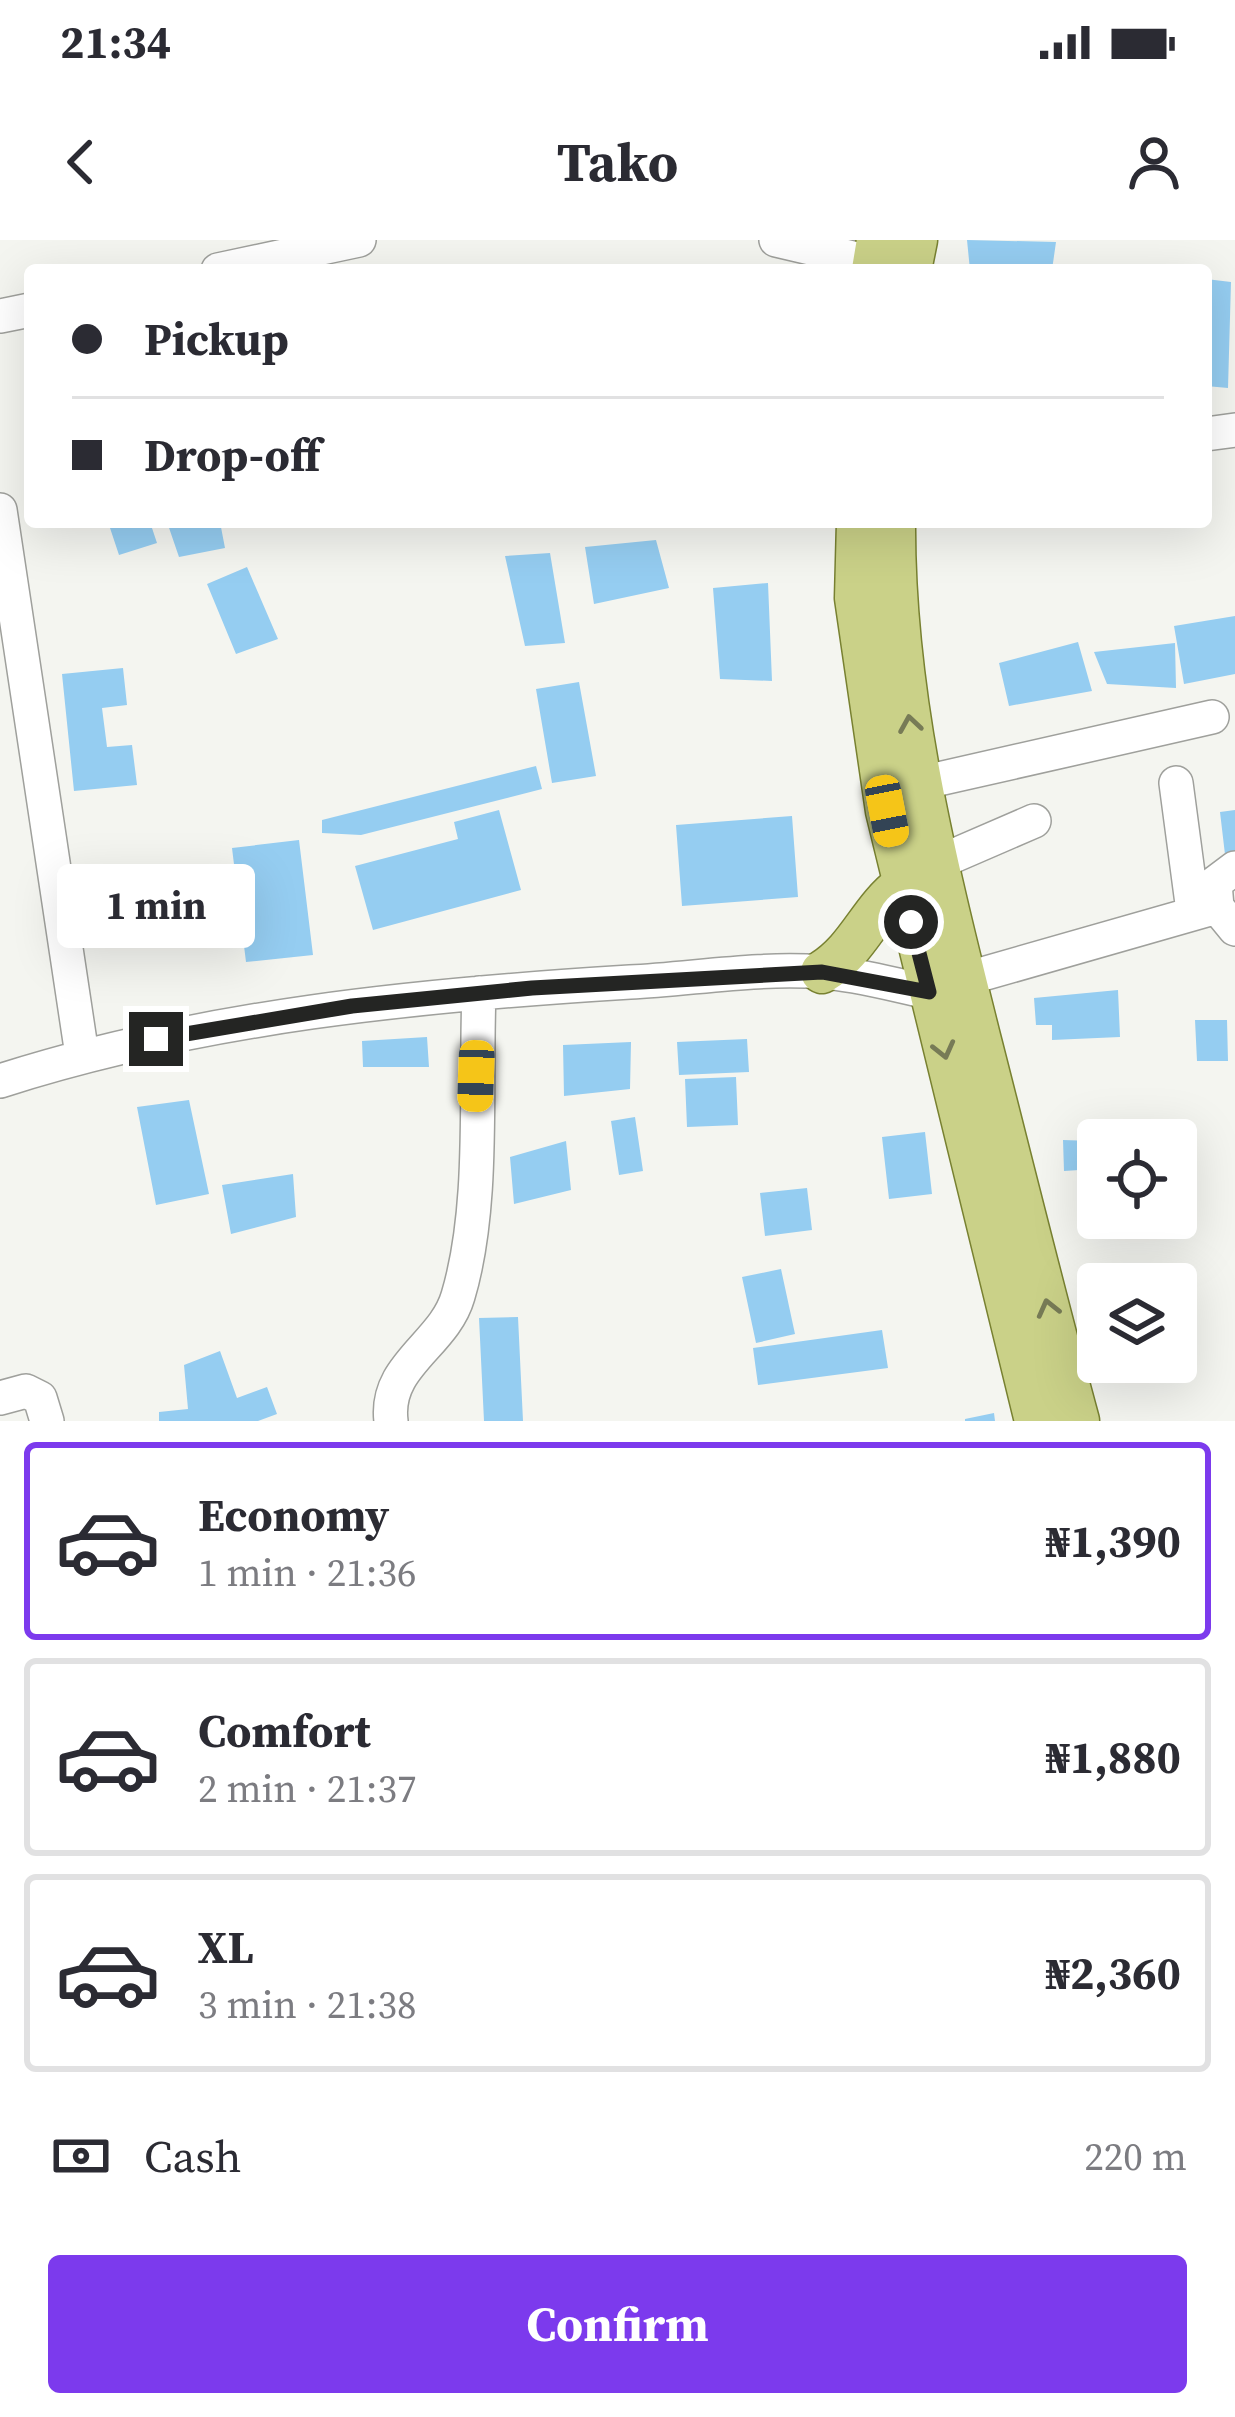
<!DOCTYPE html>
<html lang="en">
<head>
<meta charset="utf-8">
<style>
  body { margin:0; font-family:"Source Serif 4",serif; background:#f7f7f7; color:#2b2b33; height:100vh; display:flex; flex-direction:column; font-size:45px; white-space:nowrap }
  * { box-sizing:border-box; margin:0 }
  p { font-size:39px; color:#7c7c81 }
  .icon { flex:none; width:66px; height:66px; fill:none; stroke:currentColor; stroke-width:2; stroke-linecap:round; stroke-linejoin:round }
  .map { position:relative; height:1181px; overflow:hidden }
  .sheet { display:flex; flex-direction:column; background:#fff; flex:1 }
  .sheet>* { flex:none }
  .hud { position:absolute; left:24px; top:24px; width:1188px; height:264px; border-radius:12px; box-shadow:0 12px 48px #0002; display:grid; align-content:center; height:264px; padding:0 48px; background:#fff }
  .buttons { position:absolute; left:1077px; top:879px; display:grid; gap:24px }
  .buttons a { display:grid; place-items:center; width:120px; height:120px; border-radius:12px; background:#fff; box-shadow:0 12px 48px #0002; font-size:60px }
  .end { position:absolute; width:54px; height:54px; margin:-27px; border:15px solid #242523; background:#fff; box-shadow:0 0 0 6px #fff }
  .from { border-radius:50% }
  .bubble { position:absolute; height:84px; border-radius:12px; background:#fff; box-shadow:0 12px 48px #0002; font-size:39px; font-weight:700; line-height:84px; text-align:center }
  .car { position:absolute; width:36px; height:72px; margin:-36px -18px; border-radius:15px; box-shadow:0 0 9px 3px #0007; background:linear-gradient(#f5c518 24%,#345 0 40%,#f5c518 0 76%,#345 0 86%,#f5c518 0) }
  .hud b { display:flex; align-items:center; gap:42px; height:114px; font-size:45px }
  .hud b+b { border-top:3px solid #e1e1e2 }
  .hud i { width:30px; height:30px; background:#2b2b33 }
  ul { padding:21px 0 0; list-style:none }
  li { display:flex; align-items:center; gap:36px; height:198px; margin:0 24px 18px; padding:0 24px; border:6px solid #e1e1e2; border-radius:12px }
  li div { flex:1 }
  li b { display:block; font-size:45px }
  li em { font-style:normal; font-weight:700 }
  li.current { border-color:#7c3aed }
  li>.icon { width:108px; height:108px; stroke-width:1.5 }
  .pay { display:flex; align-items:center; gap:30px; height:132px; padding:0 48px; font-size:45px }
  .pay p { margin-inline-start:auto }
  .cta { display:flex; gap:24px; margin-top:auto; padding:24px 48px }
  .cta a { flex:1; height:138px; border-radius:12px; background:#7c3aed; color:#fff; font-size:48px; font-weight:700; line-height:138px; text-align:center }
  .status { display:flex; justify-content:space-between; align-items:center; height:84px; padding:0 60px; background:#fff; direction:ltr }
  .status svg { height:33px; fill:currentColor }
  header { display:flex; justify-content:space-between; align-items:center; height:156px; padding:0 48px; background:#fff; font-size:54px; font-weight:700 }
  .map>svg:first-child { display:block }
  .building { fill:#95cdf1 }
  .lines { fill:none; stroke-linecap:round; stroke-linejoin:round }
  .minor-casing { stroke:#9fa09c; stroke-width:36 }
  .major-casing { stroke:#788131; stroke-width:45 }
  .minor { stroke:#fff; stroke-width:33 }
  .major { stroke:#cad188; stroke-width:42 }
  .oneway { stroke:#777b56 }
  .route { stroke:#242523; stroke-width:15 }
</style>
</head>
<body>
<div class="status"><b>21:34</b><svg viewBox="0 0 49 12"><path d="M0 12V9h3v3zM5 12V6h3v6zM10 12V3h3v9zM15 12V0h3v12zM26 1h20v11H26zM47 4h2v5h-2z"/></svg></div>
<header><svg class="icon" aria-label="back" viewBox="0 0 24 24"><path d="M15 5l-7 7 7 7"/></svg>Tako<svg class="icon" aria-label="person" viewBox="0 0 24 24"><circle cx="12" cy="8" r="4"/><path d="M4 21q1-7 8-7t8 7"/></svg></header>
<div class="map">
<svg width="1235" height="1181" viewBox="0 0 1235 1181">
  <rect width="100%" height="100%" fill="#f4f5f0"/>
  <path class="building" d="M967 0 1056 2 1052 30H970Z
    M1206 39 1231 42 1228 148 1206 146Z
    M108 282H150L157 303 119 315Z
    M167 282H220L225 308 179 317Z
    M656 300 669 348 594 364 585 307Z
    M550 313 565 403 525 406 505 316Z
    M247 327 278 399 236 414 207 344Z
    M768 343 772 441 720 439 713 348Z
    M1235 376V434L1184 444 1174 386Z
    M1078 402 1092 451 1009 466 999 423Z
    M1175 403 1176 448 1107 444 1094 412Z
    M123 428 127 465 102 468 107 507 132 505 137 545 74 551 62 434Z
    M579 442 596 536 552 543 536 449Z
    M536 526 542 549 361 595 322 593V580Z
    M499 570 521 650 373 690 355 626 458 599 454 582Z
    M1235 570V622L1226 623 1220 572Z
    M792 576 798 657 682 666 676 585Z
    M299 600 313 715 246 722 232 608Z
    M1118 750 1120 797 1052 800V785H1036L1034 758Z
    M1195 780H1227L1228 821H1197Z
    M427 797 429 827H363L362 801Z
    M747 799 749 832 679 835 677 802Z
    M631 802 630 849 564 856 563 805Z
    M736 837 738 885 687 887 685 839Z
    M189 860 209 954 156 965 137 867Z
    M635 877 643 931 619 935 611 881Z
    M925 892 932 954 889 959 882 897Z
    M1063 900 1094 901 1095 929 1064 931Z
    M566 901 571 950 514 964 510 917Z
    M293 934 296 977 231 994 222 945Z
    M807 948 812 990 765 996 760 953Z
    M781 1029 795 1094 756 1103 742 1037Z
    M518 1077 523 1181H484L479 1078Z
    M882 1090 888 1128 758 1145 753 1108Z
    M220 1111 237 1158 267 1147 277 1174 258 1181H159V1172L188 1169 184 1125Z
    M994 1173 995 1181H965V1179Z"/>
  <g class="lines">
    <g class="minor-casing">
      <path id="minor" d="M776 0 874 23
        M218 30 359 0
        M0 76 30 70
        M1206 194 1235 190
        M0 270 82 815
        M921 543 1212 477
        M1176 543 1193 671
        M937 623 1034 581
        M1235 628 1215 643 1217 667 1235 689
        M965 739 1217 667
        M0 841C203 776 418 755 630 742 692 739 759 727 822 732 857 734 894 745 929 752
        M0 1158 26 1151 40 1158 47 1181
        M391 1181C384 1125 444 1105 458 1056 485 966 475 848 479 753"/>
    </g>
    <g class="major-casing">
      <path id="major" d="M873 30 878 0
        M910 30 916 0
        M858 282 856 358 887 571 1036 1181
        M894 282C893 456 936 625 978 793 1011 922 1043 1052 1078 1181
        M822 732C859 709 869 671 902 646"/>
    </g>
    <use href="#minor" class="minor"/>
    <use href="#major" class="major"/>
  </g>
  <defs><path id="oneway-chevron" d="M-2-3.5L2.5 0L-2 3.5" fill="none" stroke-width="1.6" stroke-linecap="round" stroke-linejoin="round" transform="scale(3)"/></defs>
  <g class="oneway">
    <use href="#oneway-chevron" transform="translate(910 484) rotate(-99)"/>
    <use href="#oneway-chevron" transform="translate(944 810) rotate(76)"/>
    <use href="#oneway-chevron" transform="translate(1048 1068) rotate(-104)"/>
  </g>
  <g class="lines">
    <path class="route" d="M156 799 352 766 532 748 822 732 929 752 911 682"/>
  </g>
</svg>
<div class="buttons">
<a><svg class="icon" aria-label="locate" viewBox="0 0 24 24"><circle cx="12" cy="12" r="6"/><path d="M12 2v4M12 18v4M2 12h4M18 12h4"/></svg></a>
<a><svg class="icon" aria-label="layers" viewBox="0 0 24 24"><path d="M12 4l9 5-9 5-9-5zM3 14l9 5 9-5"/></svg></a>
</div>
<i class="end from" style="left:911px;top:682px"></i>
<i class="end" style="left:156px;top:799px"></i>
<div class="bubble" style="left:57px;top:624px;width:198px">1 min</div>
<i class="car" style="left:887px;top:571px;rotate:169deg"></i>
<i class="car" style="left:476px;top:836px;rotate:182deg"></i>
<div class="hud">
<b><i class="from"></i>Pickup</b>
<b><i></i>Drop-off</b>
</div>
</div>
<section class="sheet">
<ul>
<li class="current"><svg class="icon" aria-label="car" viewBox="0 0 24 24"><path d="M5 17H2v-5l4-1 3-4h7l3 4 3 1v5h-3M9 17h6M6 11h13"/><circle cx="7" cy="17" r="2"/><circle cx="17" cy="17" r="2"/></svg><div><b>Economy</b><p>1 min · 21:36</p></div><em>₦1,390</em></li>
<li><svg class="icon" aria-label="car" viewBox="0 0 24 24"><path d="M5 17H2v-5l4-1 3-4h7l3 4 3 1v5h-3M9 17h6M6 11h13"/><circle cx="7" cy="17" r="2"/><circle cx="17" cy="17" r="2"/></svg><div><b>Comfort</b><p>2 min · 21:37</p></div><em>₦1,880</em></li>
<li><svg class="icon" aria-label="car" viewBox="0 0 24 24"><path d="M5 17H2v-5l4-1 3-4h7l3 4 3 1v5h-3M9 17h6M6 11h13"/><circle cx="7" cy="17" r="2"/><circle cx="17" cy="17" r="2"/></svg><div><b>XL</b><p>3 min · 21:38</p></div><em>₦2,360</em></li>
</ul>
<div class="pay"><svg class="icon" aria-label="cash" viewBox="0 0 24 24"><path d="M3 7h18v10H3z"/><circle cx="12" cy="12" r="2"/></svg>Cash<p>220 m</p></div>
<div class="cta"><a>Confirm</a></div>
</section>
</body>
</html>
